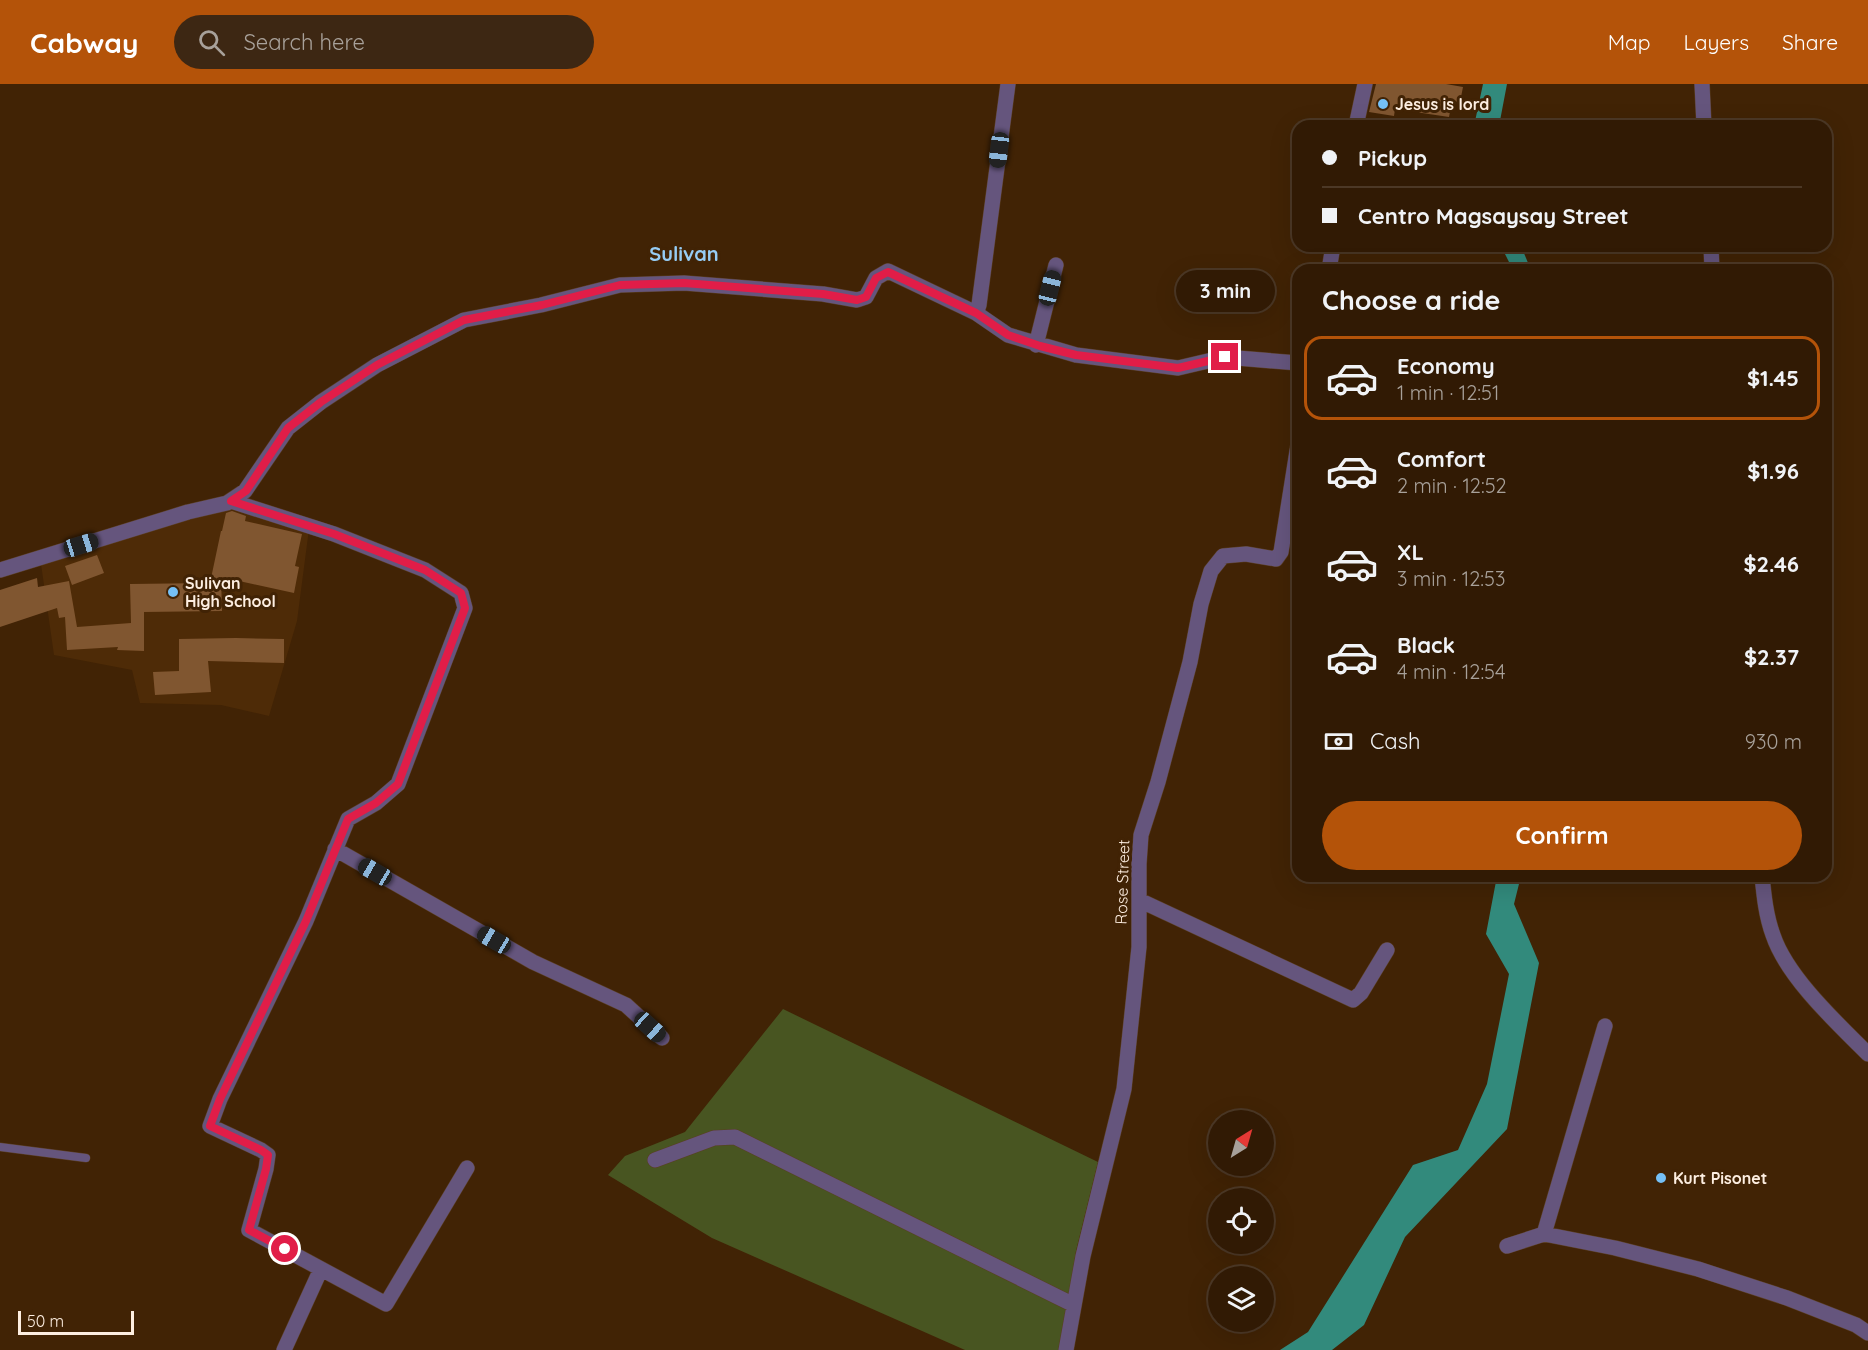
<!DOCTYPE html>
<html lang="en">
<head>
<meta charset="utf-8">
<style>
  body { margin:0; font-family:Quicksand,sans-serif; background:#3d2713; color:#f1f3f6; height:100vh; display:flex; flex-direction:column; font-size:22px; white-space:nowrap }
  * { box-sizing:border-box; margin:0 }
  p { font-size:20px; color:#a8a19a }
  .icon { flex:none; width:33px; height:33px; fill:none; stroke:currentColor; stroke-width:2; stroke-linecap:round; stroke-linejoin:round }
  .map { position:relative; flex:1; overflow:hidden }
  .details { position:absolute; left:1292px; top:180px; width:540px; height:618px; display:flex; flex-direction:column; background:#311a04; border-radius:18px; box-shadow:0 6px 24px #0002,0 0 0 2px #4c3826 }
  .details>* { flex:none }
  .guide { position:absolute; left:1292px; top:36px; width:540px; height:132px; border-radius:18px; box-shadow:0 6px 24px #0002,0 0 0 2px #4c3826; display:grid; align-content:center; height:132px; padding:0 30px; background:#311a04 }
  .needle { width:39px; rotate:37deg }
  .tools { position:absolute; left:1208px; top:1026px; display:grid; gap:12px }
  .tools a { display:grid; place-items:center; width:66px; height:66px; border-radius:50%; background:#311a04; box-shadow:0 6px 24px #0002,0 0 0 2px #4c3826; font-size:30px }
  .scale { position:absolute; left:18px; bottom:15px; width:116px; box-sizing:border-box; padding-left:6px; border:3px solid #fdeee1; border-top:0; font-size:16px; line-height:21px; white-space:nowrap; color:#fdeee1; -webkit-text-stroke:4px #412305; paint-order:stroke }
  .end { position:absolute; width:27px; height:27px; margin:-14px; border:8px solid #e11d48; background:#fff; box-shadow:0 0 0 3px #fff }
  .from { border-radius:50% }
  .bubble { position:absolute; height:42px; border-radius:21px; background:#311a04; box-shadow:0 6px 24px #0002,0 0 0 2px #4c3826; font-size:20px; font-weight:700; line-height:42px; text-align:center }
  .car { position:absolute; width:18px; height:36px; margin:-18px -9px; border-radius:8px; box-shadow:0 0 4px 2px #0007; background:linear-gradient(#222 24%,#8ab4d8 0 40%,#222 0 76%,#8ab4d8 0 86%,#222 0) }
  .guide b { display:flex; align-items:center; gap:21px; height:57px; font-size:22px }
  .guide b+b { border-top:2px solid #4c3826 }
  .guide i { width:15px; height:15px; background:#f1f3f6 }
  ul { padding:0; list-style:none }
  li { display:flex; align-items:center; gap:18px; height:84px; margin:0 12px 9px; padding:0 18px; border:3px solid transparent; border-radius:18px }
  li div { flex:1 }
  li b { display:block; font-size:22px }
  li em { font-style:normal; font-weight:700 }
  li.current { border-color:#b45309 }
  li>.icon { width:54px; height:54px; stroke-width:1.5 }
  h2 { padding:0 30px; font-size:27px; line-height:72px }
  .pay { display:flex; align-items:center; gap:15px; height:66px; padding:0 30px; font-size:22px }
  .pay p { margin-inline-start:auto }
  .primary-button { display:flex; gap:12px; margin-top:auto; padding:12px 30px }
  .primary-button a { flex:1; height:69px; border-radius:36px; background:#b45309; color:#fff; font-size:24px; font-weight:700; line-height:69px; text-align:center }
  header { display:flex; align-items:center; gap:36px; box-sizing:border-box; height:84px; padding:0 30px; background:#b45309; color:#fff }
  header strong { font-size:28px }
  nav { display:flex; gap:33px; margin-inline-start:auto; font-size:21px }
  .search { width:420px; height:54px; background:#3d2713; display:flex; align-items:center; gap:15px; box-sizing:border-box; padding:0 21px; border-radius:33px; color:#a8a19a; font-size:22px }
  .map>svg:first-child { display:block }
  .built { fill:#4e2b07 }
  .green { fill:#485521 }
  .water { fill:#328a7c }
  .building { fill:#805630 }
  .lines { fill:none; stroke-linecap:round; stroke-linejoin:round }
  .lane-casing { stroke:#5b3f24; stroke-width:9 }
  .street-casing { stroke:#5b3f24; stroke-width:16 }
  .lane { stroke:#65557d; stroke-width:8 }
  .street { stroke:#65557d; stroke-width:15 }
  .route { stroke:#e11d48; stroke-width:8 }
  .poi-dot { fill:#75c0f6; stroke:#412305; stroke-width:2 }
  .labels { text-anchor:middle; stroke-width:6; stroke-linejoin:round; paint-order:stroke }
  .poi-label { font-size:16px; font-weight:bold; fill:#fdeee1; stroke:#412305; text-anchor:start }
  .street-label { font-size:16px; fill:#fdeee1; stroke:#412305 }
  .quarter-label { font-size:20px; font-weight:bold; fill:#96ccf4; stroke:#412305 }
</style>
</head>
<body>
<header>
<strong>Cabway</strong>
<div class="search"><svg class="icon" aria-label="search" viewBox="0 0 24 24"><circle cx="10" cy="10" r="6"/><path d="M15 15l6 6"/></svg>Search here</div>
<nav><a>Map</a><a>Layers</a><a>Share</a></nav>
</header>
<div class="map">
<svg width="1868" height="1266" viewBox="0 0 1868 1266">
  <rect width="100%" height="100%" fill="#412305"/>
  <path class="built" d="M232 421 309 445 297 537 269 632 221 621 140 619 132 586 54 571 41 480Z"/>
  <path class="green" d="M783 925 1098 1078 1076 1167 1069 1211 739 1048 715 1060 735 1059 1067 1225 1061 1266H965L712 1154 608 1091 625 1072 685 1048Z"/>
  <path class="water" d="M1483 0H1507L1499 42H1474Z
    M1501 162H1521L1531 186H1513Z
    M1497 792H1521L1514 820 1539 879 1507 1045 1405 1153 1364 1241 1332 1266H1280L1308 1248 1413 1081 1458 1066 1487 1000 1509 890 1486 850Z"/>
  <path class="building" d="M1376 0H1446L1463 3 1460 18 1452 17 1449 33 1395 25 1394 32 1369 28Z
    M232 427 246 432 245 437 302 450 295 482 299 483 294 509 221 493 222 527 144 528V567L117 566 118 563 67 566 65 533 59 534 57 524 0 543V506L37 494 38 503 69 497 77 543 131 539 130 500 210 499 221 447H222L226 429Z
    M97 471 104 489 72 501 65 482Z
    M236 554 284 555V579L208 577 211 608 155 611 153 588 179 587V555Z"/>
  <g class="lines">
    <g class="lane-casing">
      <path id="lane" d="M0 1063 86 1074"/>
    </g>
    <g class="street-casing">
      <path id="street" d="M1702 0 1704 42
        M1356 42 1365 0
        M1711 162 1712 186
        M1329 186 1333 162
        M976 229 979 221 1008 0
        M1036 261 1056 181
        M231 417 334 450 425 486 461 509 465 524 398 700 376 719 348 735 306 837 220 1015 210 1042 261 1066 268 1071 266 1085 249 1146 386 1220 467 1084
        M0 486 188 428 227 419 245 407 288 344 321 318 377 281 464 236 541 221 620 201 684 199 823 210 857 216 866 213 876 194 888 187 976 229 1008 251 1076 271 1178 284 1225 273 1298 279
        M335 765 533 878 626 921 662 954
        M1762 792C1764 812 1766 832 1773 851 1787 893 1837 939 1868 970
        M1139 816 1353 916 1361 909 1387 866
        M655 1076 714 1054 735 1053 1074 1221
        M1544 1150 1605 942
        M1507 1162 1544 1150 1615 1164 1698 1185 1787 1214 1856 1241 1868 1249
        M284 1266 321 1185
        M1066 1266 1083 1172 1124 1005 1139 863V780L1141 751 1158 698 1190 578 1201 520 1211 487 1223 472 1246 470 1276 475 1281 468 1298 361"/>
    </g>
    <use href="#lane" class="lane"/>
    <use href="#street" class="street"/>
  </g>
  <g class="lines">
    <path class="route" d="M285 1165 249 1146 266 1085 268 1071 261 1066 210 1042 220 1015 306 837 348 735 376 719 398 700 465 524 461 509 425 486 334 450 231 417 246 407 288 344 321 318 377 281 464 236 542 221 620 201 684 199 823 210 857 216 866 213 876 194 888 188 976 229 1008 251 1040 262 1076 271 1178 284 1225 273"/>
  </g>
  <g class="poi-dot">
    <circle cx="1383" cy="20" r="6"/>
    <circle cx="173" cy="508" r="6"/>
    <circle cx="1661" cy="1094" r="6"/>
  </g>
  <g class="labels">
    <g class="poi-label">
      <text x="1395" y="26">Jesus is lord</text>
      <text x="185" y="505">Sulivan<tspan x="185" dy="18">High School</tspan></text>
      <text x="1673" y="1100">Kurt Pisonet</text>
    </g>
    <g class="street-label">
      <text transform="translate(1122 798) rotate(-88)" y="6">Rose Street</text>
    </g>
    <g class="quarter-label">
      <text x="684" y="177">Sulivan</text>
    </g>
  </g>
</svg>
<div class="tools">
<a><svg class="needle" viewBox="-14 -14 28 28"><path d="M0-13l5 13h-10z" fill="#e53935"/><path d="M0 13l5-13h-10z" fill="#a8a19a"/></svg></a>
<a><svg class="icon" aria-label="locate" viewBox="0 0 24 24"><circle cx="12" cy="12" r="6"/><path d="M12 2v4M12 18v4M2 12h4M18 12h4"/></svg></a>
<a><svg class="icon" aria-label="layers" viewBox="0 0 24 24"><path d="M12 4l9 5-9 5-9-5zM3 14l9 5 9-5"/></svg></a>
</div>
<div class="scale">50 m</div>
<i class="end from" style="left:285px;top:1165px"></i>
<i class="end" style="left:1225px;top:273px"></i>
<div class="bubble" style="left:1176px;top:186px;width:99px">3 min</div>
<i class="car" style="left:999px;top:66px;rotate:187deg"></i>
<i class="car" style="left:1050px;top:204px;rotate:14deg"></i>
<i class="car" style="left:81px;top:461px;rotate:73deg"></i>
<i class="car" style="left:375px;top:788px;rotate:300deg"></i>
<i class="car" style="left:494px;top:856px;rotate:300deg"></i>
<i class="car" style="left:650px;top:943px;rotate:132deg"></i>
<div class="guide">
<b><i class="from"></i>Pickup</b>
<b><i></i>Centro Magsaysay Street</b>
</div>
<section class="details">
<h2>Choose a ride</h2>
<ul>
<li class="current"><svg class="icon" aria-label="car" viewBox="0 0 24 24"><path d="M5 17H2v-5l4-1 3-4h7l3 4 3 1v5h-3M9 17h6M6 11h13"/><circle cx="7" cy="17" r="2"/><circle cx="17" cy="17" r="2"/></svg><div><b>Economy</b><p>1 min · 12:51</p></div><em>$1.45</em></li>
<li><svg class="icon" aria-label="car" viewBox="0 0 24 24"><path d="M5 17H2v-5l4-1 3-4h7l3 4 3 1v5h-3M9 17h6M6 11h13"/><circle cx="7" cy="17" r="2"/><circle cx="17" cy="17" r="2"/></svg><div><b>Comfort</b><p>2 min · 12:52</p></div><em>$1.96</em></li>
<li><svg class="icon" aria-label="car" viewBox="0 0 24 24"><path d="M5 17H2v-5l4-1 3-4h7l3 4 3 1v5h-3M9 17h6M6 11h13"/><circle cx="7" cy="17" r="2"/><circle cx="17" cy="17" r="2"/></svg><div><b>XL</b><p>3 min · 12:53</p></div><em>$2.46</em></li>
<li><svg class="icon" aria-label="car" viewBox="0 0 24 24"><path d="M5 17H2v-5l4-1 3-4h7l3 4 3 1v5h-3M9 17h6M6 11h13"/><circle cx="7" cy="17" r="2"/><circle cx="17" cy="17" r="2"/></svg><div><b>Black</b><p>4 min · 12:54</p></div><em>$2.37</em></li>
</ul>
<div class="pay"><svg class="icon" aria-label="cash" viewBox="0 0 24 24"><path d="M3 7h18v10H3z"/><circle cx="12" cy="12" r="2"/></svg>Cash<p>930 m</p></div>
<div class="primary-button"><a>Confirm</a></div>
</section>
</div>
</body>
</html>
